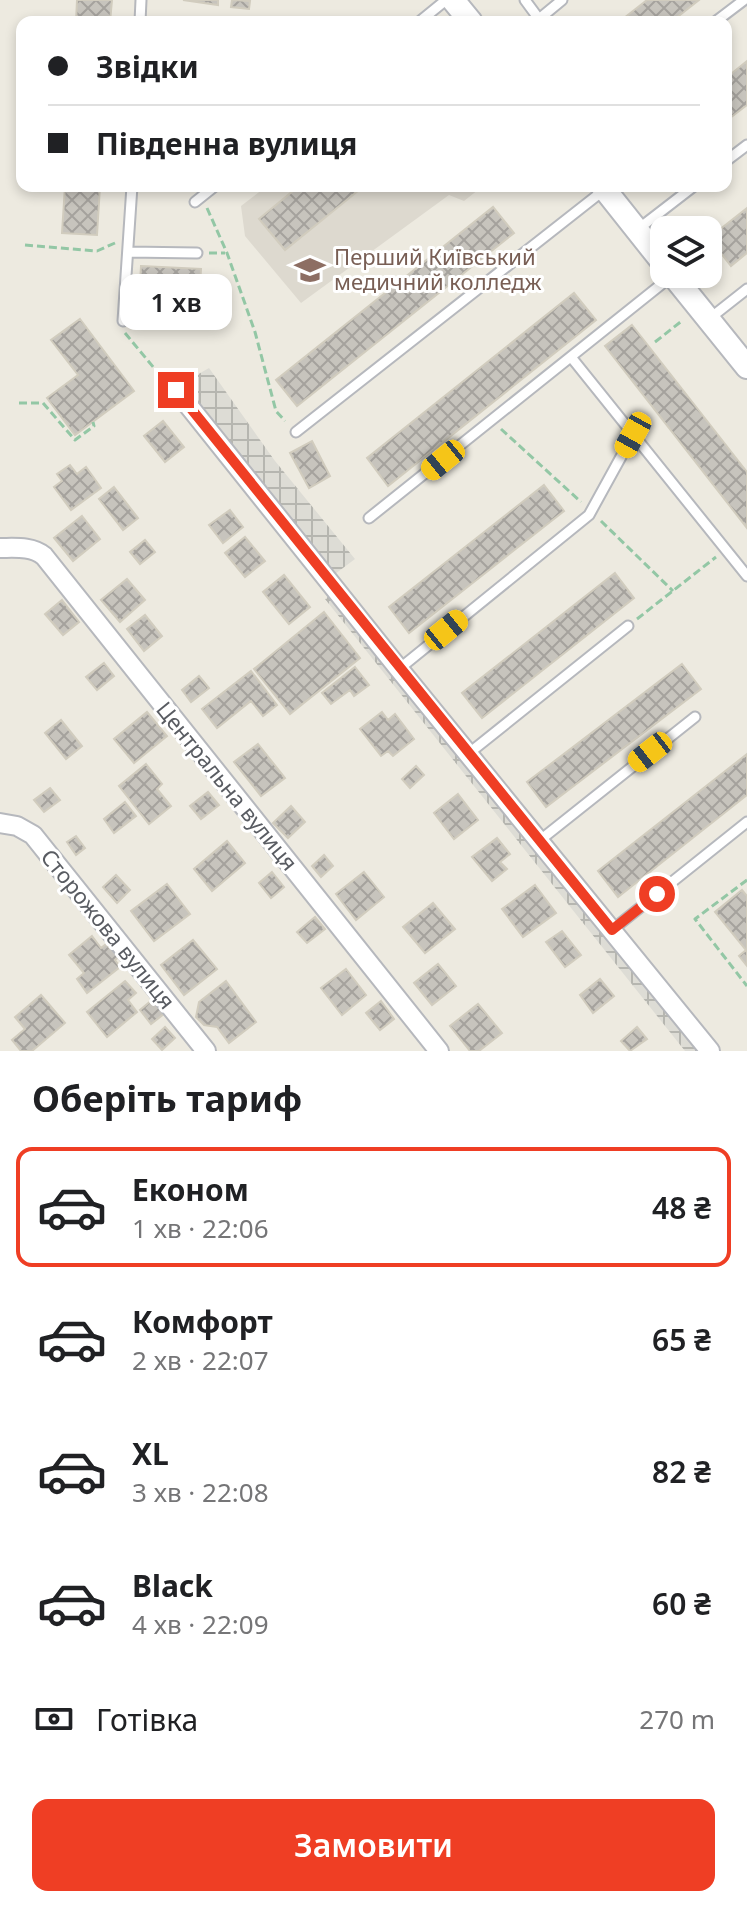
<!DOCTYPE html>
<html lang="uk">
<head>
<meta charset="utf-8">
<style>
  body { margin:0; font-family:"Noto Sans",sans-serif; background:#f2f2f2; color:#202124; height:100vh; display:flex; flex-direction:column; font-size:30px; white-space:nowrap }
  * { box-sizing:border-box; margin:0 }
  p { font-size:26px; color:#757577 }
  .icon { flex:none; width:44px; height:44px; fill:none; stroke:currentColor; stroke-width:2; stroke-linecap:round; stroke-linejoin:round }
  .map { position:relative; height:1051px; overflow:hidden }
  .details { display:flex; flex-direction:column; background:#fff; flex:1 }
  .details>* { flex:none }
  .banner { position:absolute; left:16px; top:16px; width:716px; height:176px; border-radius:16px; box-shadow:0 4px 12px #0003; display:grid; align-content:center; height:176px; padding:0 32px; background:#fff }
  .controls { position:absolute; left:650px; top:216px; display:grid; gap:16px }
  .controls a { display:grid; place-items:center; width:72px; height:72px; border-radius:16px; background:#fff; box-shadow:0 4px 12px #0003; font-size:40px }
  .end { position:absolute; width:36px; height:36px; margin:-18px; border:10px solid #ef3e24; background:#fff; box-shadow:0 0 0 4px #fff }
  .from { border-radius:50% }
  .bubble { position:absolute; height:56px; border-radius:16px; background:#fff; box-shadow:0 4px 12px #0003; font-size:26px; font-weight:600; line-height:56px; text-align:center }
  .car { position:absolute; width:24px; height:48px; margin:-24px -12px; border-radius:10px; box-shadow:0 0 6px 2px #0007; background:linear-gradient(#f5c518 24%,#345 0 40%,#f5c518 0 76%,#345 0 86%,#f5c518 0) }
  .banner b { display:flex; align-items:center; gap:28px; height:76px; font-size:30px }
  .banner b+b { border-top:2px solid #e0e0e0 }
  .banner i { width:20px; height:20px; background:#202124 }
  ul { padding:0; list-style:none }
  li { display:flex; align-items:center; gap:24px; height:120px; margin:0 16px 12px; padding:0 16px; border:4px solid transparent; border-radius:16px }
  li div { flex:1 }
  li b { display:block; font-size:30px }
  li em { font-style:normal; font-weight:600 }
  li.active { border-color:#ef3e24 }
  li>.icon { width:72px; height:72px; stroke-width:1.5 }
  h2 { padding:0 32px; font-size:36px; line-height:96px }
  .pay { display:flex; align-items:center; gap:20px; height:88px; padding:0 32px; font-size:30px }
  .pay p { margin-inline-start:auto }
  .button { display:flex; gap:16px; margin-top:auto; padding:16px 32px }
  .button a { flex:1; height:92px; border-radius:16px; background:#ef3e24; color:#fff; font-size:32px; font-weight:600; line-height:92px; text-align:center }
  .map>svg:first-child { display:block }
  .industrial { fill:url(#industrial-grid) }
  .education { fill:#ddd9cf }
  .building { fill:url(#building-cross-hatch); stroke:#d1ccbe; stroke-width:2 }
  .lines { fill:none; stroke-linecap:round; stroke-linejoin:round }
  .service-casing { stroke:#b6b8bd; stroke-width:13 }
  .minor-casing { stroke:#b6b8bd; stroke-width:22 }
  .tertiary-casing { stroke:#b6b8bd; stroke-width:26 }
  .path { stroke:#93c7a5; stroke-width:3; stroke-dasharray:8 4; stroke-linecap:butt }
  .service { stroke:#fff; stroke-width:9 }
  .minor { stroke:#fff; stroke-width:18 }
  .tertiary { stroke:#fff; stroke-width:22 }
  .route { stroke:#ef3e24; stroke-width:10 }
  .labels { text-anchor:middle; stroke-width:6; stroke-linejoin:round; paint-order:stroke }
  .education-label { font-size:22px; fill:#785e54; stroke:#fff; text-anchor:start }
  .street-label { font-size:22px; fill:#595c62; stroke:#fff }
</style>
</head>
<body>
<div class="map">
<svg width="747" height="1051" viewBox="0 0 747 1051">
  <defs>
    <pattern id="industrial-grid" width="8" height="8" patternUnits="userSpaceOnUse" patternTransform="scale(2)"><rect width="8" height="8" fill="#dddcd5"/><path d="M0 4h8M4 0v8" fill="none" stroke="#b6b6b0"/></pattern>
    <pattern id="building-cross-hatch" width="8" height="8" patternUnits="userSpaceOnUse" patternTransform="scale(2)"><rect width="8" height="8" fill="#c7c4bd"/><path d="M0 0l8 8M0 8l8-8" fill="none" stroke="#a5a29d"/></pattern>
  </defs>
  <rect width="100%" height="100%" fill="#edeae0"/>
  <path class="industrial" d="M209 368 275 461 355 559 331 577 251 478 183 383Z
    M333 593 700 1051H685L325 599Z"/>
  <path class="education" d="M267 186H483L464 201 449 195 301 303 245 236 241 206Z"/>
  <path class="building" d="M77 0H112L110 22H76Z
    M183 0H218V5Z
    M232 0 250 1 249 9 231 7Z
    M647 0H699L671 22H619Z
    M747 61V105L726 121V78Z
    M65 186H100L97 235 62 233Z
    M299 186H364L285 250 259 219Z
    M493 207 514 233 297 406 276 380Z
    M747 208V253L731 266 709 238Z
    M141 266 201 269 198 321 138 317Z
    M574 293 596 320 388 486 367 458Z
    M80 319 134 391 75 435 47 398 78 375 51 340Z
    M632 325 747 472V528L605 346Z
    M163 421 184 447 165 462 144 436Z
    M312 441 330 476 309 488 290 453Z
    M70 465 77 474 86 467 101 488 71 510 54 487 62 481 57 474Z
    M544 485 564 511 409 633 389 607Z
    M114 487 138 518 123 530 99 499Z
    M230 510 243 527 223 543 209 525Z
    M82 516 100 539 73 561 54 538Z
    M245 537 265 561 245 577 225 553Z
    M145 540 155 552 140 564 130 552Z
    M615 573 634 598 482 718 462 693Z
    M284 575 310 607 289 624 263 592Z
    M127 579 145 600 120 622 101 600Z
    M62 600 79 622 63 635 45 614Z
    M324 612 360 658 290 714 254 669Z
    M145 615 162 636 144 651 127 629Z
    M104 663 114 676 97 690 86 677Z
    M682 664 701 689 546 807 527 782Z
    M355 667 369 685 354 696 350 690 331 704 322 693Z
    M251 671 277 705 263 716 251 701 217 728 202 709Z
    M199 676 209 688 191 702 182 690Z
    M147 712 167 736 134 763 114 739Z
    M382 712 388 720 395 714 414 739 393 756 388 751 381 756 360 729Z
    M61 720 82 746 66 759 45 733Z
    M258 744 285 778 261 796 234 762Z
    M747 754V795L618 897 598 871Z
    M146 764 162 784 157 789 171 806 149 824 119 786Z
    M416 766 424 775 410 788 402 779Z
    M50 788 60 800 44 812 34 800Z
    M208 792 219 805 201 819 190 806Z
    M458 794 478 820 454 839 434 813Z
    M125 802 136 816 114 833 104 819Z
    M291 806 305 822 288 838 273 823Z
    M76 836 85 848 76 855 67 842Z
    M497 838 510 854 500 862 507 869 492 881 472 857Z
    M227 841 245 863 212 891 194 869Z
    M324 855 333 866 321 877 312 866Z
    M272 872 284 887 271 898 259 883Z
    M364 872 384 897 356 920 336 894Z
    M116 875 130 890 117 903 103 887Z
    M167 884 190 914 154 941 131 911Z
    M535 885 556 913 523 937 502 909Z
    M742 890 747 896V966L739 956 746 950 715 912Z
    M433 903 455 929 425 953 403 927Z
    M315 917 325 929 307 943 297 932Z
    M562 931 581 955 565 967 546 942Z
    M92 936 101 948 106 944 111 949 115 945 122 954 115 960 120 967 87 993 77 979 84 973 69 955Z
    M193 940 217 969 184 995 161 965Z
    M438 964 456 986 432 1005 414 983Z
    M346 969 366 995 342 1015 321 988Z
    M600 979 614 996 593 1013 580 995Z
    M125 981 136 993 128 1000 137 1012 107 1037 87 1012Z
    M226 981 256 1022 229 1043 217 1027 204 1025 196 1017 199 1002Z
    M41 995 65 1023 32 1051H21L12 1040 25 1029 15 1017Z
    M157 996 169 1010 151 1024 140 1010Z
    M381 1001 394 1019 380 1030 366 1013Z
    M478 1004 502 1033 479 1051H470L450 1026Z
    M165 1027 175 1038 162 1050 152 1039Z
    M637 1027 647 1039 630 1051 621 1041Z"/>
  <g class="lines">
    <g class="service-casing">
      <path id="service" d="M525 0 539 19 562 0
        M140 22 141 0
        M419 22 446 0
        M715 22 744 0
        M726 161 747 145
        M195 202 215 186
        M637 230 694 186
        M129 252 197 253
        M709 319 747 289
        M123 321 132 186
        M571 357 747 576
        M296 432 604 190
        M369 518 673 275
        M399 669 589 515 633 435
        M468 754 628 626
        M539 841 695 717
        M612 930 747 822"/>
    </g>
    <g class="minor-casing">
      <path id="minor" d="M176 390 399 669 710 1051
        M0 548C15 548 32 546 44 556L439 1051
        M0 823 17 826 33 835 206 1051"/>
    </g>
    <g class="tertiary-casing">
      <path id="tertiary" d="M453 0 471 22
        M602 186 664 264
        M672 274 747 367"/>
    </g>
    <path class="path" d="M207 208 227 253 255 332 276 411 285 421
      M25 245 97 251 115 243
      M209 253H225
      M125 333 164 380
      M655 342 683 320
      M19 403H43L75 440 94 426 93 422
      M501 429 581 502
      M601 521 673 591
      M637 619 716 557
      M747 880 695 919 747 986"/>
    <use href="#service" class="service"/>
    <use href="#minor" class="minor"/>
    <use href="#tertiary" class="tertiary"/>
  </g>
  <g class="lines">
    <path class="route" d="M176 390 612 930 657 894"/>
  </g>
  <defs>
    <g id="university-bare" transform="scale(2.4)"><path d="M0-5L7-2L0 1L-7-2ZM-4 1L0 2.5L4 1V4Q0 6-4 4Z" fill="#8d6e63" stroke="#fff" stroke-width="2.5" paint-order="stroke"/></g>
  </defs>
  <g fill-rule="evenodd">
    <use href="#university-bare" x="310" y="270"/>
  </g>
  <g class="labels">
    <g class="education-label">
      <text x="334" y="265">Перший Київський<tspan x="334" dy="25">медичний колледж</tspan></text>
    </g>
    <g class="street-label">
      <text transform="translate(227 786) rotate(51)" y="8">Центральна вулиця</text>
      <text transform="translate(108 929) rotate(51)" y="8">Сторожова вулиця</text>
    </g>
  </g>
</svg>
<div class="controls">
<a><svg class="icon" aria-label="layers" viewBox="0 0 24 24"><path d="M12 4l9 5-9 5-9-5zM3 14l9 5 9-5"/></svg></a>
</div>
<i class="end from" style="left:657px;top:894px"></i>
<i class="end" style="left:176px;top:390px"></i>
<div class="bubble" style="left:120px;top:274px;width:112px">1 хв</div>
<i class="car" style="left:633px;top:435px;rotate:209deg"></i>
<i class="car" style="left:443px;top:460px;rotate:231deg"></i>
<i class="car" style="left:446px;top:630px;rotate:51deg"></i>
<i class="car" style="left:650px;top:752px;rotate:232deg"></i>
<div class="banner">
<b><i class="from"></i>Звідки</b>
<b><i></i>Південна вулиця</b>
</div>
</div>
<section class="details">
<h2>Оберіть тариф</h2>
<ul>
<li class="active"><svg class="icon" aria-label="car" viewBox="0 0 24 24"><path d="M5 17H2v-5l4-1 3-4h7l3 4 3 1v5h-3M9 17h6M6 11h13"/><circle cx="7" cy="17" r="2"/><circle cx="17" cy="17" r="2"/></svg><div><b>Економ</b><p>1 хв · 22:06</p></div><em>48 ₴</em></li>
<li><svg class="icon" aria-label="car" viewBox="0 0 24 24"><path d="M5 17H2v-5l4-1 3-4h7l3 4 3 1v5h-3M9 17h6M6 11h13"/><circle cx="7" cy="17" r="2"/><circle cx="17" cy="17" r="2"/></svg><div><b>Комфорт</b><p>2 хв · 22:07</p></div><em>65 ₴</em></li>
<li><svg class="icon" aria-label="car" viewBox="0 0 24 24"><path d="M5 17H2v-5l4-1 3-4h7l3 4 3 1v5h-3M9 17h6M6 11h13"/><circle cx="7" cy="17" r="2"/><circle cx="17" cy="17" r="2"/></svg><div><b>XL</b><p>3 хв · 22:08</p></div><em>82 ₴</em></li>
<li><svg class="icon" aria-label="car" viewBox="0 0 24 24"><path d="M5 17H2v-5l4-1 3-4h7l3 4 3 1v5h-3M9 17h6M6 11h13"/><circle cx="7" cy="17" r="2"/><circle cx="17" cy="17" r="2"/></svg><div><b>Black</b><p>4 хв · 22:09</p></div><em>60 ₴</em></li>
</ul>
<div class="pay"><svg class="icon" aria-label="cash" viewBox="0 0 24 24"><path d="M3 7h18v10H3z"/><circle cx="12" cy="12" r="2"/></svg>Готівка<p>270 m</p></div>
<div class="button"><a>Замовити</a></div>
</section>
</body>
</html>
